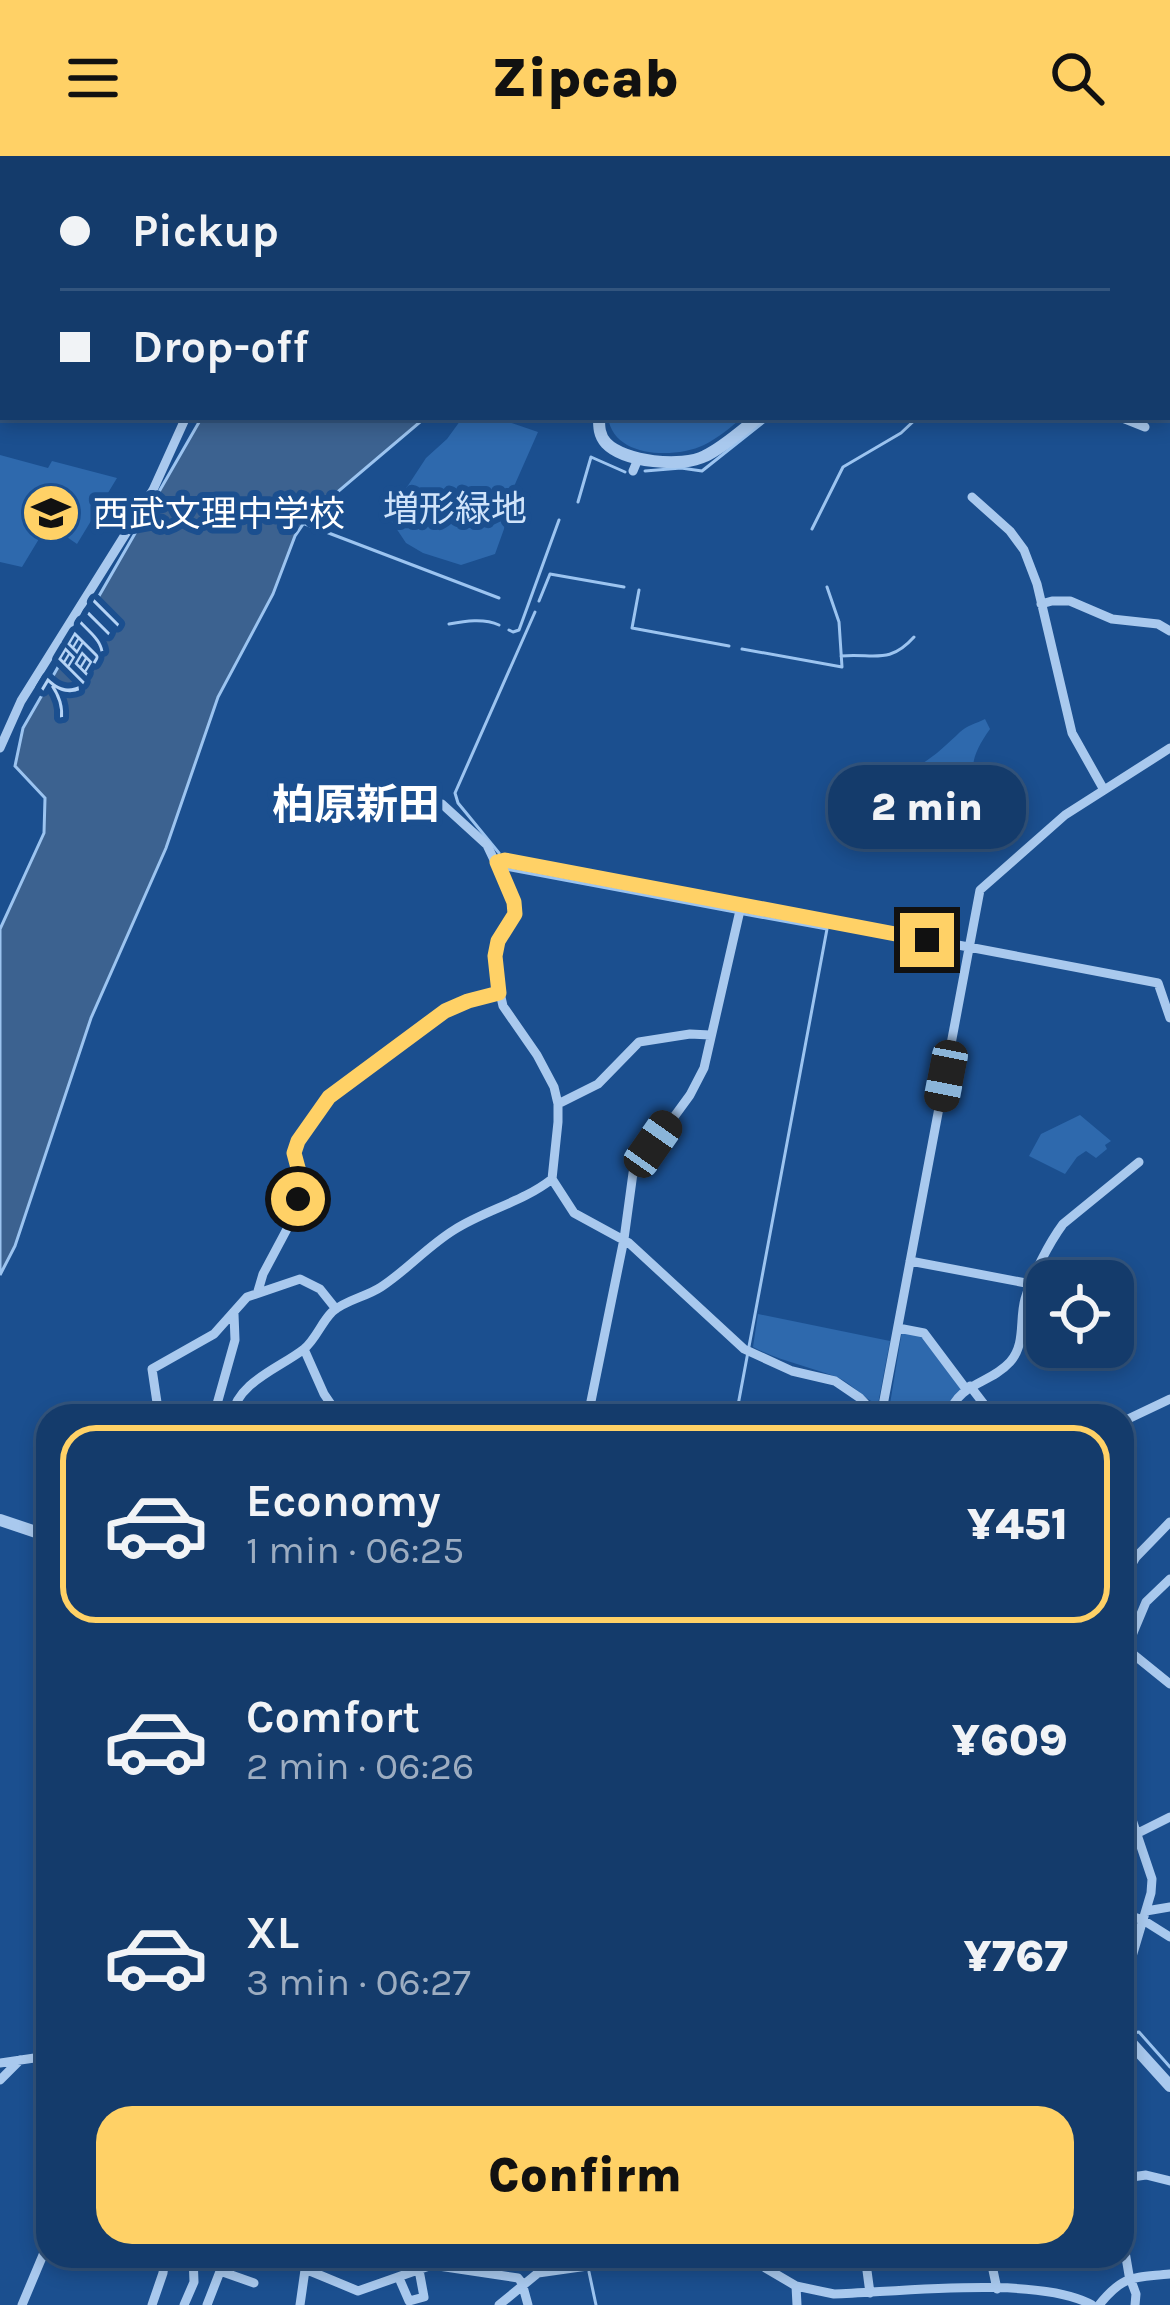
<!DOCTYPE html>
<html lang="en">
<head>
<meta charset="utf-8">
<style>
  body { margin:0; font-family:Karla,"Noto Sans JP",sans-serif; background:#214673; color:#f1f3f6; height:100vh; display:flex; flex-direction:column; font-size:45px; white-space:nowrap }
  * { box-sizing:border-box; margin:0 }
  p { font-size:39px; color:#9dadc1 }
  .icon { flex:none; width:66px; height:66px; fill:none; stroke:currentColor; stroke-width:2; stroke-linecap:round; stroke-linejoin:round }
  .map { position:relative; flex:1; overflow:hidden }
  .drawer { position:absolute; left:36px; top:1248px; width:1098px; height:864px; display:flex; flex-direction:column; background:#143b6b; border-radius:36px; box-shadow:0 6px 18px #0003,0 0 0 3px #33557e }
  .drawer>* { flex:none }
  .top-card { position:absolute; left:0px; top:0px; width:1170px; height:264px; box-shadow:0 6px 18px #0003,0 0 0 3px #33557e; display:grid; align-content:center; height:264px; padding:0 60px; background:#143b6b }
  .controls { position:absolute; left:1026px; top:1104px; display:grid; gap:24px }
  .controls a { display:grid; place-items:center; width:108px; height:108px; border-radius:24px; background:#143b6b; box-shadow:0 6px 18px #0003,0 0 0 3px #33557e; font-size:60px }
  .end { position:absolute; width:54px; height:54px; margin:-27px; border:15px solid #ffd166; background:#111; box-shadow:0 0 0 6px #111 }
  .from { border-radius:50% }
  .bubble { position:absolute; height:84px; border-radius:36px; background:#143b6b; box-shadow:0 6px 18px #0003,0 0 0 3px #33557e; font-size:39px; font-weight:800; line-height:84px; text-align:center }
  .car { position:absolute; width:36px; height:72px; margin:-36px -18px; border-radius:15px; box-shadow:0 0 9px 3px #0007; background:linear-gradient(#222 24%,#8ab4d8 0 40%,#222 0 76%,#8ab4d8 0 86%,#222 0) }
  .top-card b { display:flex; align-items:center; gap:42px; height:114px; font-size:45px }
  .top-card b+b { border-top:3px solid #33557e }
  .top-card i { width:30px; height:30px; background:#f1f3f6 }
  ul { padding:21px 0 0; list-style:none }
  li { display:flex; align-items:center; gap:36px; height:198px; margin:0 24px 18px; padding:0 36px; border:6px solid transparent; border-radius:36px }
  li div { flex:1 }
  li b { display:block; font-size:45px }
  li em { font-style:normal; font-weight:800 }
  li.selected { border-color:#ffd166 }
  li>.icon { width:108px; height:108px; stroke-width:1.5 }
  .button { display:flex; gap:24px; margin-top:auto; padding:24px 60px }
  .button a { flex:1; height:138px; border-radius:36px; background:#ffd166; color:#111; font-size:48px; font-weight:800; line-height:138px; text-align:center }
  header { display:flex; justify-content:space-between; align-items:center; height:156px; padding:0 60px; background:#ffd166; color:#111; font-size:54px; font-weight:800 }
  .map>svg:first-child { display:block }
  .green { fill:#2e69ad }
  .water { fill:#3c6290; stroke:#9cc4f0; stroke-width:3 }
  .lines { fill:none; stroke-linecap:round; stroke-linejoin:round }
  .stream { stroke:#9cc4f0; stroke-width:3 }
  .minor { stroke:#a9c9ee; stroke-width:9 }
  .tertiary { stroke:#a9c9ee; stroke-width:12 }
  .route { stroke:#ffd166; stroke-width:15 }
  .labels { text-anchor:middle; stroke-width:12; stroke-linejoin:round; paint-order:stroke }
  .park-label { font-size:36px; fill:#cfe3fa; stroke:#1b4f8f }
  .poi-label { font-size:36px; fill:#fff; stroke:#1b4f8f; text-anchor:start }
  .water-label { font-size:39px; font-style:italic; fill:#b5d3f5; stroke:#1b4f8f }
  .quarter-label { font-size:42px; font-weight:bold; fill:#fff; stroke:#1b4f8f }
</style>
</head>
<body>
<header><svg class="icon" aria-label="menu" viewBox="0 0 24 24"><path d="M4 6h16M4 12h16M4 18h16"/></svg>Zipcab<svg class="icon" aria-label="search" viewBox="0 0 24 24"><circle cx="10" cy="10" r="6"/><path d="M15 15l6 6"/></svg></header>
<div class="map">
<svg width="1170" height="2149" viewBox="0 0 1170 2149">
  <rect width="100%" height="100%" fill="#1b4f8f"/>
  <path class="green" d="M667 0H1049L1046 3H665Z
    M463 261H494L538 276 508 344 504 373 495 398 461 409 423 397 406 387 388 360 426 302 447 283Z
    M608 261H743C731 271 718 282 704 289 674 303 613 302 608 261Z
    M0 299 48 312 52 305 117 322 77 388 48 368 22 411 0 406Z
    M985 563 990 573C966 607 967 623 997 651L993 661 974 672 963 659 954 658 951 664 938 671 929 658 915 652 889 669 880 636V625L886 619C916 619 940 595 960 576 966 570 977 567 985 563Z
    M1080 959 1111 985 1105 989 1107 993 1096 1002 1086 995 1077 1001 1065 1018 1029 1000 1041 978Z
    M758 1158 890 1185 878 1248C863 1243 853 1228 837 1221 809 1211 780 1205 753 1191Z
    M902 1175 922 1177 963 1232 945 1260H888Z"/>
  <path class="water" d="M202 261H426L308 361 295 380 273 438 218 541 166 692 91 862 15 1090 0 1119V773L44 677 45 642 15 610 23 572Z"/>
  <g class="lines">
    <path class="stream" d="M259 3 260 0
      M1068 3 1070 0
      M1167 139H1170
      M645 315 681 312 702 315 770 261
      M578 346 591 301 625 316
      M305 368 499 442
      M812 373 843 311 901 277 918 261
      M639 434 632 472 729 490
      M539 445 550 418 624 431
      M449 468C465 465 484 462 499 469
      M509 474 513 476 519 474 559 364
      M742 493 842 511 839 466 827 431
      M841 500C874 497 889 509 914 481
      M499 697 458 647 455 637 535 456
      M506 713 735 756
      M736 1260 827 773 744 758
      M1133 1877 1139 1876 1170 1911
      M586 2100V2104
      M589 2116 596 2149"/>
    <path class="minor" d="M1167 238 1170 236
      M1120 261 1145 271
      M633 315 638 303
      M972 341 1010 375 1024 394 1037 428 1072 577 1104 634
      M1041 448 1052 445H1070L1112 463 1158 468 1170 475
      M0 592 21 545 153 334 186 261
      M497 706 505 703 1158 827 1170 862
      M558 948 598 928 639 886 690 878 710 879
      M552 1023 574 1057 629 1087 744 1193 792 1215 835 1225 860 1242 877 1260
      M910 1105 1031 1128 1039 1127 1061 1116 1069 1125
      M258 1135 263 1118 295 1058 300 1023 294 997 298 985 317 956 342 930 445 855 468 845 499 837
      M1113 1144 1118 1142
      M898 1172 924 1177 966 1233
      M304 1193 324 1238 339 1260
      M970 1230 993 1260
      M159 1260 152 1213 214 1178 247 1141 300 1123 320 1133 336 1153
      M228 1260 217 1248 235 1184 234 1158
      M232 1260C237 1226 280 1212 304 1193 316 1183 321 1167 332 1156 345 1144 366 1141 381 1131 407 1114 428 1090 454 1074 485 1054 523 1046 552 1023L558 966V948L554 931 537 899 503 850 496 819 498 785 512 765 514 746 487 689 442 648
      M588 1260 624 1083 633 1017 690 939 704 912 741 750
      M881 1260 980 734 1065 659 1170 592
      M948 1260C960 1225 989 1229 1010 1206 1026 1188 1019 1164 1025 1143 1032 1120 1049 1087 1063 1068L1139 1006
      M1122 1282 1128 1263 1170 1243
      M1122 1425 1136 1401 1170 1366
      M1123 1490 1170 1528
      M1122 1503 1146 1446 1170 1423
      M1122 1634 1152 1723 1151 1737 1122 1834
      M1136 1678 1170 1661
      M1146 1755 1170 1751
      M1122 1757 1143 1764 1170 1781
      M0 1907 48 1900
      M0 1924 20 1904
      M1122 2046 1132 2021 1146 2019 1170 2025
      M1122 2078 1129 2119 1136 2138 1135 2149
      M736 2100 757 2107 796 2130 834 2138C898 2136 1039 2119 1092 2149
      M865 2100 870 2137
      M990 2100 997 2133
      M305 2113 358 2135 432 2109 518 2122 522 2127 528 2149
      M220 2115 254 2127
      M399 2122 409 2145 424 2141 419 2114
      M796 2130 797 2149
      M22 2149 48 2087
      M152 2149 163 2117 165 2100
      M184 2149 194 2126 193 2100
      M207 2149 226 2100
      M300 2149 307 2100
      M499 2149 538 2117 658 2100
      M1099 2149C1124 2118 1133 2122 1170 2118"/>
    <path class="tertiary" d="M657 3 658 0
      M1058 3 1061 0
      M599 261C599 271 599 279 606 287 624 306 682 312 705 300 724 291 742 274 759 261
      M0 1364 48 1380
      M1122 1877 1170 1930"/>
  </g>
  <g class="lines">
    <path class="route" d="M298 1043 301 1023 294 997 298 985 329 941 445 855 468 845 499 837 495 800 498 785 515 758 514 746 497 706 505 704 927 784"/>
  </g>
  <defs>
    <g id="school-disc" transform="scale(3)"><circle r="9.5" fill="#ffd166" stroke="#1b4f8f"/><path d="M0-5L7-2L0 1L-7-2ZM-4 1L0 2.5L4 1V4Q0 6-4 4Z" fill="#111"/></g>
  </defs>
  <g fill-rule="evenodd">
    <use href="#school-disc" x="51" y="357"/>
  </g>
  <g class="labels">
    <g class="park-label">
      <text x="455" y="365">増形緑地</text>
    </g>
    <g class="poi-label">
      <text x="93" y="370">西武文理中学校</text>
    </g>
    <g class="water-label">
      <text transform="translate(77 505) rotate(-59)" y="14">入間川</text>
    </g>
    <g class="quarter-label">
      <text x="356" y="663">柏原新田</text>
    </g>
  </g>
</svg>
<div class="controls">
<a><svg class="icon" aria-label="locate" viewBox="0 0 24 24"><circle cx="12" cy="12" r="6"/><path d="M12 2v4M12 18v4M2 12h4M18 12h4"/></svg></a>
</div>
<i class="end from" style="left:298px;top:1043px"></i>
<i class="end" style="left:927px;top:784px"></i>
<div class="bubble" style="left:828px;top:609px;width:198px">2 min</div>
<i class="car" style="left:946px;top:920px;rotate:191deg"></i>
<i class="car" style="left:653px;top:988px;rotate:35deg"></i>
<div class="top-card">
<b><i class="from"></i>Pickup</b>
<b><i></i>Drop-off</b>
</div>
<section class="drawer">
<ul>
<li class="selected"><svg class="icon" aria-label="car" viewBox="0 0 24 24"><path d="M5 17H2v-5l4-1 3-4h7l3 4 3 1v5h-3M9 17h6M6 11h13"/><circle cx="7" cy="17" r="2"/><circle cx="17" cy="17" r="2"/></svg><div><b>Economy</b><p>1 min · 06:25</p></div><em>¥451</em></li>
<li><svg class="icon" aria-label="car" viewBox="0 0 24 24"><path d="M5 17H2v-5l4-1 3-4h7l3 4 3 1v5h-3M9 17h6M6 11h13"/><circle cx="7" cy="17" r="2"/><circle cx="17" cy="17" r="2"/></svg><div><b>Comfort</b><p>2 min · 06:26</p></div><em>¥609</em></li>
<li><svg class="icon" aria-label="car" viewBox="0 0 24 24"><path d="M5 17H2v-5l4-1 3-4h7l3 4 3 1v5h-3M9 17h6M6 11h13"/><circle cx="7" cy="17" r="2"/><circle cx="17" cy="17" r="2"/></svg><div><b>XL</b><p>3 min · 06:27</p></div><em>¥767</em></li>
</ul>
<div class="button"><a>Confirm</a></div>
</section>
</div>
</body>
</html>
